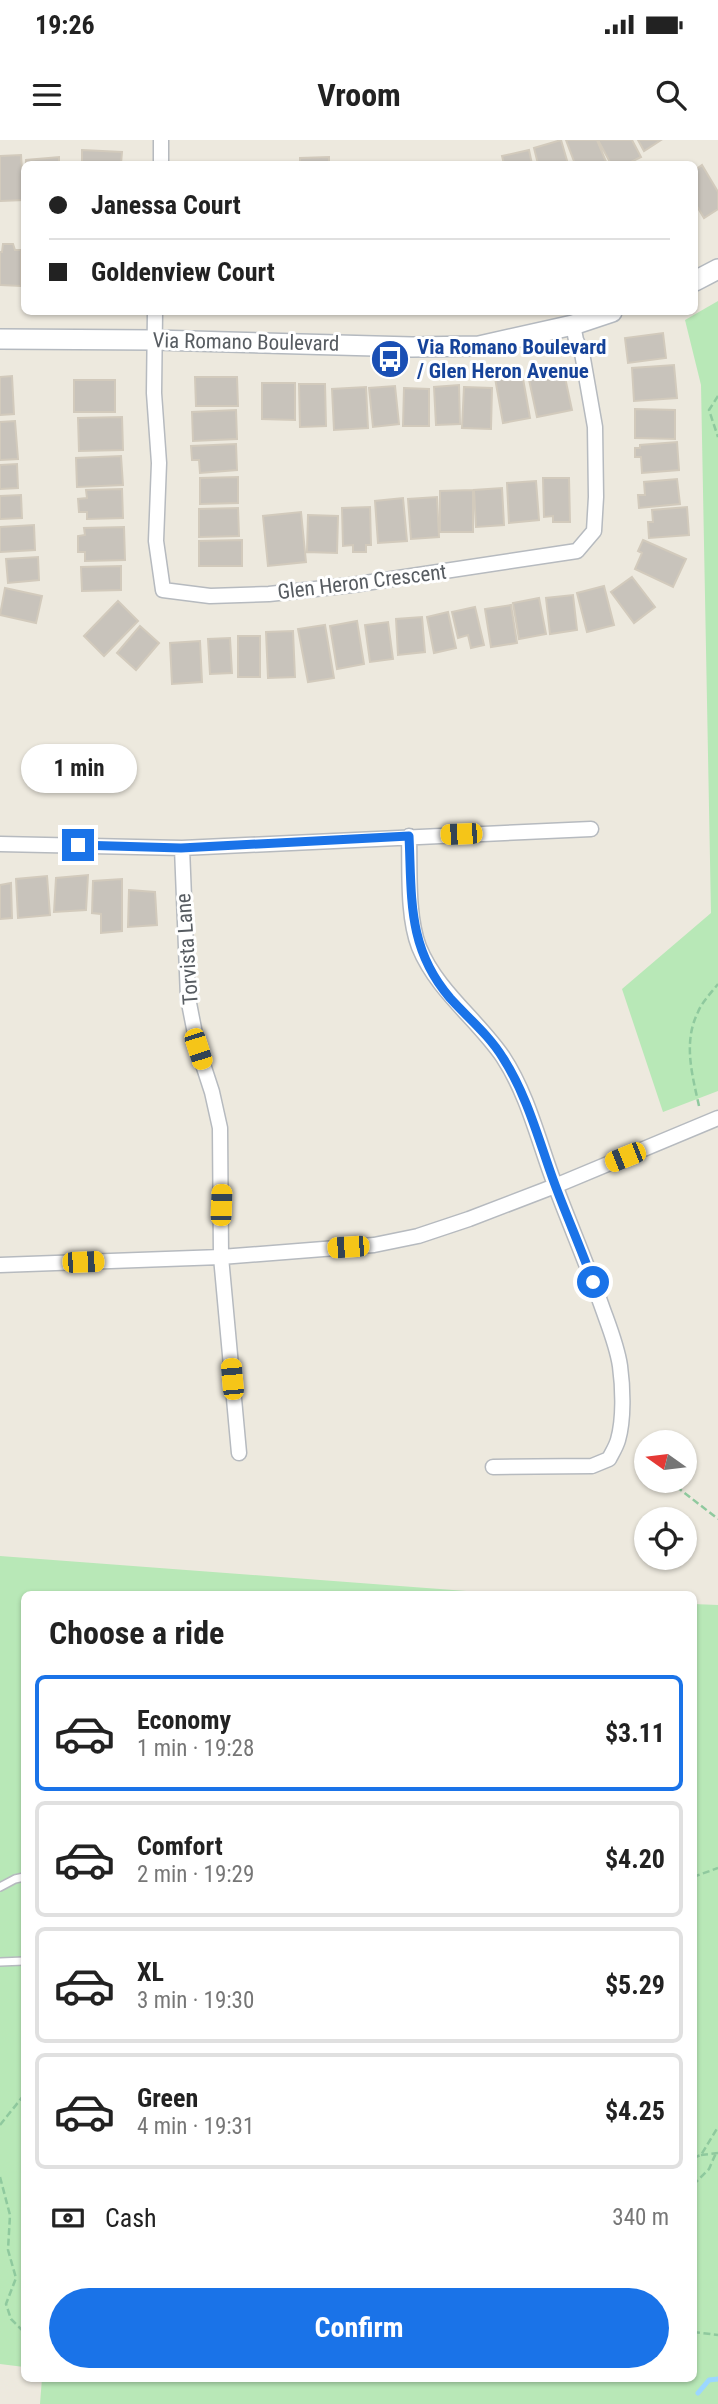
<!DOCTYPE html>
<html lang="en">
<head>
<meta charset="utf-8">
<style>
  body { margin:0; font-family:"Roboto Condensed",sans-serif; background:#f2f2f2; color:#222; height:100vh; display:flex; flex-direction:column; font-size:26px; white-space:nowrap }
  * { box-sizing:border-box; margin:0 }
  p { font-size:23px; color:#767676 }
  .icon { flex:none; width:38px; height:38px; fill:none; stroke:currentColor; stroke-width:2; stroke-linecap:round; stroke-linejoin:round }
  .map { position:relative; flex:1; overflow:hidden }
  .panel { position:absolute; left:21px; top:1451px; width:676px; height:791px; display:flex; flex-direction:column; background:#fff; border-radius:10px; box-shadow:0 2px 5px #0004 }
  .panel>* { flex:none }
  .banner { position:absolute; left:21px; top:21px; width:677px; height:154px; border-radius:10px; box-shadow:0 2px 5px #0004; display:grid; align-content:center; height:154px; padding:0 28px; background:#fff }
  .needle { width:46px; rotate:284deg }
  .controls { position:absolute; left:634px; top:1290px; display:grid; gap:14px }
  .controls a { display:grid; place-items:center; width:63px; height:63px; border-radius:50%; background:#fff; box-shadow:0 2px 5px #0004; font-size:35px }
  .end { position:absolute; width:32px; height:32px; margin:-16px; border:9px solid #1a73e8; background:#fff; box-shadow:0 0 0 4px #fff }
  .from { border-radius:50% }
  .bubble { position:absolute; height:49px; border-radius:24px; background:#fff; box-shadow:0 2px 5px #0004; font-size:23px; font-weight:700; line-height:49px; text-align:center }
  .car { position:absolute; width:21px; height:42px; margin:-21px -10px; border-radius:9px; box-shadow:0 0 5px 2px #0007; background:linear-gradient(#f5c518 24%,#345 0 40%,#f5c518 0 76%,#345 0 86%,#f5c518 0) }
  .banner b { display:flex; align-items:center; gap:24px; height:66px; font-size:26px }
  .banner b+b { border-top:2px solid #e0e0e0 }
  .banner i { width:18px; height:18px; background:#222 }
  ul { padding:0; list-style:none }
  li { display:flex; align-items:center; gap:21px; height:116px; margin:0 14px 10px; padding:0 14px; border:4px solid #e0e0e0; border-radius:10px }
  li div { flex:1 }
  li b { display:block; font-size:26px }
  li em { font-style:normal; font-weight:700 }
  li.on { border-color:#1a73e8 }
  li>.icon { width:63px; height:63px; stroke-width:1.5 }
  h2 { padding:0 28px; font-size:32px; line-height:84px }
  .pay { display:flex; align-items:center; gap:18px; height:77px; padding:0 28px; font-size:26px }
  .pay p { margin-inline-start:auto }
  .button { display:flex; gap:14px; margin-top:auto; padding:14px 28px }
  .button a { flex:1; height:80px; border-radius:42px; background:#1a73e8; color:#fff; font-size:28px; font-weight:700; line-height:80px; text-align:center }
  .status { display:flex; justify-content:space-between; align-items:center; height:49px; padding:0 35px; background:#fff; direction:ltr }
  .status svg { height:19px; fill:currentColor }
  header { display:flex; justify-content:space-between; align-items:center; height:91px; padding:0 28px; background:#fff; font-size:32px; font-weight:700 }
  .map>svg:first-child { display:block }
  .green { fill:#b8e8b7 }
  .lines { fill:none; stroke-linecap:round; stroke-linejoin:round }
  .stream { stroke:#9cd7ff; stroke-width:5 }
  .building { fill:#c8c3bb; stroke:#d2cabc; stroke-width:2 }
  .lane-casing { stroke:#b6babf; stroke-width:10 }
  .street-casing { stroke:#b6babf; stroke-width:17 }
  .secondary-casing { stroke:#b4b9bf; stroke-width:22 }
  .path { stroke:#8fc99e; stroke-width:2.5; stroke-dasharray:7 3.5; stroke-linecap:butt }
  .lane { stroke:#fff; stroke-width:7 }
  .street { stroke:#fff; stroke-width:14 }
  .secondary { stroke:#fff; stroke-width:19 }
  .route { stroke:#1a73e8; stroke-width:9 }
  .labels { text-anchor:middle; stroke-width:6; stroke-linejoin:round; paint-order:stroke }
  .street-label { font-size:21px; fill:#575c61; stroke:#fff }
  .transit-label { font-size:21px; font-weight:bold; fill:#164399; stroke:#fff; text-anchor:start }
</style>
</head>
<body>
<div class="status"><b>19:26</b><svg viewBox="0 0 49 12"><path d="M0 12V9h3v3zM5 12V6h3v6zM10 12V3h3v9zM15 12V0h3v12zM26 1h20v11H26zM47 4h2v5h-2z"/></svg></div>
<header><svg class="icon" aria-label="menu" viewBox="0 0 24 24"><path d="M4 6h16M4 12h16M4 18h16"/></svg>Vroom<svg class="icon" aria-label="search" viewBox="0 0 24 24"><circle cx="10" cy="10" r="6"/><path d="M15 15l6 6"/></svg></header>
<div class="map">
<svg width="718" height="2264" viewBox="0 0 718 2264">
  <rect width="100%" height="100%" fill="#ede9de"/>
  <path class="green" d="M718 161V951L663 972 622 849 711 773 701 245 685 180Z
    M0 1416 506 1454H24V2227L0 2224Z
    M693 1464 718 1465V2264H40L42 2238H693Z"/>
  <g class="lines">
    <path class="stream" d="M698 2253 709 2240 718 2239"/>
  </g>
  <path class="building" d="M561 0 568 24H538L534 8Z
    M566 0H597L607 24H575Z
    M598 0H632L641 17 627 24H611Z
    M638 0H661L644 11Z
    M82 10 122 12 121 24H82Z
    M529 10 532 24H504L502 16Z
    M21 15 24 60 0 61V16Z
    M59 17V24H26V20Z
    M329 17V24H300V18Z
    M702 25 718 52V69L704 78 695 63V30Z
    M3 104H13L15 110H21V146L0 145V112H2Z
    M663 193 666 218 628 223 625 198Z
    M674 225 677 258 634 261 632 228Z
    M563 228 572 270 537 277 528 235Z
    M522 233 530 278 503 283 495 238Z
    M12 236 14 274 0 275V237Z
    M195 237H237L238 266H196Z
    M74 240H115V272H74Z
    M262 243H295V280L262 279Z
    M299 244H325L326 286 300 287Z
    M459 245 460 284 436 285 434 247Z
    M395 246 399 284 373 287 369 248Z
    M366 247 368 288 334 290 332 249Z
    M464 247 492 248 491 289 462 288Z
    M404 248 429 249V286H403Z
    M635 269 675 270V299L635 298Z
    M236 270 237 299 193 301 192 272Z
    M122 277 123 310 79 311 78 278Z
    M15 281 18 319 0 320V282Z
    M677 302 679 330 642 333 641 317H635V308H640V305Z
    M236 304 237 330 200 333 199 320H192L191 306Z
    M121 316 123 345 77 347 76 318Z
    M17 324 18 348 0 349V325Z
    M238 337V363L200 364V338Z
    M543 338H569L570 382H553V376L544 377Z
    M677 339 680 364 639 368 638 355H645L644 342Z
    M536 341 539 380 509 383 507 343Z
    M502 348 504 385 476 387 474 350Z
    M122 349 123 378 87 379V372H79L78 359 87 358 86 350Z
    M473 350V392H440V351Z
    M21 355 22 378 0 379V356Z
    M437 357 439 397 411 399 408 359Z
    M403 358 407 401 378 403 375 361Z
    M370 367 371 405H366V412H353V405L343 406 342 368Z
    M687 367 689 395 649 398 648 382H653L652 370Z
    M238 368 239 396 199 397V369Z
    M301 372 306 422 268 426 263 376Z
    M308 375 338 376 337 413 307 412Z
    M34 385 35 410 0 412V387Z
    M124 387 125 420 85 421V412H78V396L85 395 84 388Z
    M242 400V426H199V401Z
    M643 400 686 419 673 447 635 429 642 413 638 411Z
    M38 417 39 440 8 443 6 419Z
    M121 426V450L82 451 81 427Z
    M632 437 655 467 634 483 611 452Z
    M604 446 614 485 587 492 577 453Z
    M5 448 42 456 36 483 0 475Z
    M573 455 577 490 550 494 546 458Z
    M539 458 546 494 519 499 513 463Z
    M118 461 138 481 104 516 84 496Z
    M511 465 517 503 491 507 485 469Z
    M475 467 484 505 471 508 468 495 458 498 452 472Z
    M448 472 456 508 434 513 427 477Z
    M422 477 425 512 398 515 396 479Z
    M357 481 364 524 337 529 330 486Z
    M388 482 393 519 370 522 365 485Z
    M325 485 334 538 308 542 298 489Z
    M140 486 159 503 136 530 117 513Z
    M293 491 295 537 268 538 266 492Z
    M238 496H260V537H238Z
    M230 498 232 533 210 534 208 499Z
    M200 501 202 542 172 544 170 503Z
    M88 735 86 770 54 772 56 738Z
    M47 736 50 775 18 778 16 739Z
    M122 739V791L101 793V774L92 773 93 741Z
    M11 743 12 778 0 779V745Z
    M129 750 155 752 157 785 128 787Z"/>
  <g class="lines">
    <g class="lane-casing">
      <path id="lane" d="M0 1747 15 1739 24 1737
        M0 1822 24 1821"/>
    </g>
    <g class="street-casing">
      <path id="street" d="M161 24V0
        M155 172 154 253 159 323 156 401 163 450 210 456 269 454 352 445 577 411 594 391 596 357 595 287 582 213 576 200 573 185
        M409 696C410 730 407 776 419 807 437 851 477 879 503 917 528 955 539 1003 555 1045 570 1085 587 1124 601 1164 608 1184 617 1205 620 1226 623 1248 624 1279 618 1300 616 1307 612 1313 609 1319L592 1326 493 1327
        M0 704 182 708 591 689
        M182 708 188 858 198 909 212 952 220 988 221 1117 239 1313
        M0 1125 221 1117 374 1105 418 1096 469 1079 555 1046 718 978"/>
    </g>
    <g class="secondary-casing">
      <path id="secondary" d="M695 141 718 129
        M0 199 155 200 412 207 479 206 573 185 612 172"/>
    </g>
    <path class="path" d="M718 256 709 270 718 297
      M699 966C692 934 683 902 698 872 702 862 711 853 718 844
      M640 1319 646 1323
      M668 1340 718 1379
      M693 1737 718 1728
      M0 1985 24 1955
      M701 2015 718 2013
      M693 2018 701 2015 718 1987
      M0 2037 10 2075 8 2110 16 2138 6 2164 11 2179 24 2192
      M693 2045 709 2029 716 2013
      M693 2192 718 2195"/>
    <use href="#lane" class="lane"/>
    <use href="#street" class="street"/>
    <use href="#secondary" class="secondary"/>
  </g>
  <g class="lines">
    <path class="route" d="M78 705 181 708 409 696C412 758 407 808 450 858 468 878 489 895 503 918 527 955 539 1001 554 1042 566 1075 581 1108 593 1142"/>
  </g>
  <defs>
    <g id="bus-disc" transform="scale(2.0125)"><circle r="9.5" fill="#1a4fb4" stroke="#fff"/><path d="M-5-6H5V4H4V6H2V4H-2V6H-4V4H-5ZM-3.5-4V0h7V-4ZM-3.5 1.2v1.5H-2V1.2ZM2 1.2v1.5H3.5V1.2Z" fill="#fff"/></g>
  </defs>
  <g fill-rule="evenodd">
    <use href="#bus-disc" x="390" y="219"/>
  </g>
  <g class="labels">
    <g class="street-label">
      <text transform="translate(246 202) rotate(1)" y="7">Via Romano Boulevard</text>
      <text transform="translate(362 442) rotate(-7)" y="7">Glen Heron Crescent</text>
      <text transform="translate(187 809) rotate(-94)" y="7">Torvista Lane</text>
    </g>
    <g class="transit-label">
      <text x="417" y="214">Via Romano Boulevard<tspan x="417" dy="24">/ Glen Heron Avenue</tspan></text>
    </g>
  </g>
</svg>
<div class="controls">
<a><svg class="needle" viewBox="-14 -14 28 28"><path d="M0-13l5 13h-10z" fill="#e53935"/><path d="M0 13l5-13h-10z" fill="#767676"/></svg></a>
<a><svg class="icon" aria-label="locate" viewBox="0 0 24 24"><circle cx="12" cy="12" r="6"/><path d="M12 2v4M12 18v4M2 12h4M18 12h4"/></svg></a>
</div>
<i class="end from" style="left:593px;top:1142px"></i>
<i class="end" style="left:78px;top:705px"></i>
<div class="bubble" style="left:21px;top:604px;width:116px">1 min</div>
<i class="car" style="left:461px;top:694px;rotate:268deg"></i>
<i class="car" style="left:198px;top:909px;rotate:162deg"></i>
<i class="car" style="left:625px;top:1017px;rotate:248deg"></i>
<i class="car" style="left:221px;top:1065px;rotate:2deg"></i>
<i class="car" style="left:348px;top:1107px;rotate:266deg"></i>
<i class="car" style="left:83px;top:1122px;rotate:88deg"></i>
<i class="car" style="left:232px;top:1239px;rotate:355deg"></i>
<div class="banner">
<b><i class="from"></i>Janessa Court</b>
<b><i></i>Goldenview Court</b>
</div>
<section class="panel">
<h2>Choose a ride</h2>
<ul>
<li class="on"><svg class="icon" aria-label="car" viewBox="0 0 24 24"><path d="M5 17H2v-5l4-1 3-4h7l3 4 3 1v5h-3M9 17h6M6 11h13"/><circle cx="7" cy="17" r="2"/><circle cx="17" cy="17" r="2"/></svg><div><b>Economy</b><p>1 min · 19:28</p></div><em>$3.11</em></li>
<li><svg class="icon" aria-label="car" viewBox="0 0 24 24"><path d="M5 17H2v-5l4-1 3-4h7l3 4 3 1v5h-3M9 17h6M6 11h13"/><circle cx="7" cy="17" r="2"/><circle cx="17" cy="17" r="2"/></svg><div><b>Comfort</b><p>2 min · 19:29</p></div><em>$4.20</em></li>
<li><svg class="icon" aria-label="car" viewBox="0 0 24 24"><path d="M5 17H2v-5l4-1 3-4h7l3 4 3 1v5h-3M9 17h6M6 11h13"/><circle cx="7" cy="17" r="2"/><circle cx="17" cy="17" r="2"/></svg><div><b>XL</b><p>3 min · 19:30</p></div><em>$5.29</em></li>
<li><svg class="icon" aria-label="car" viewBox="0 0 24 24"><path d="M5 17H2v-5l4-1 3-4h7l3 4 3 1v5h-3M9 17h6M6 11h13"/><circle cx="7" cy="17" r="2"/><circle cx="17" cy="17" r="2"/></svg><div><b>Green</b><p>4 min · 19:31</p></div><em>$4.25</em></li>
</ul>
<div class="pay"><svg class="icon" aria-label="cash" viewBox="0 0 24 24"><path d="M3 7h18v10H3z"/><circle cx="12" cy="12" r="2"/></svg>Cash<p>340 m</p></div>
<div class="button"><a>Confirm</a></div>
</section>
</div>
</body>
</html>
